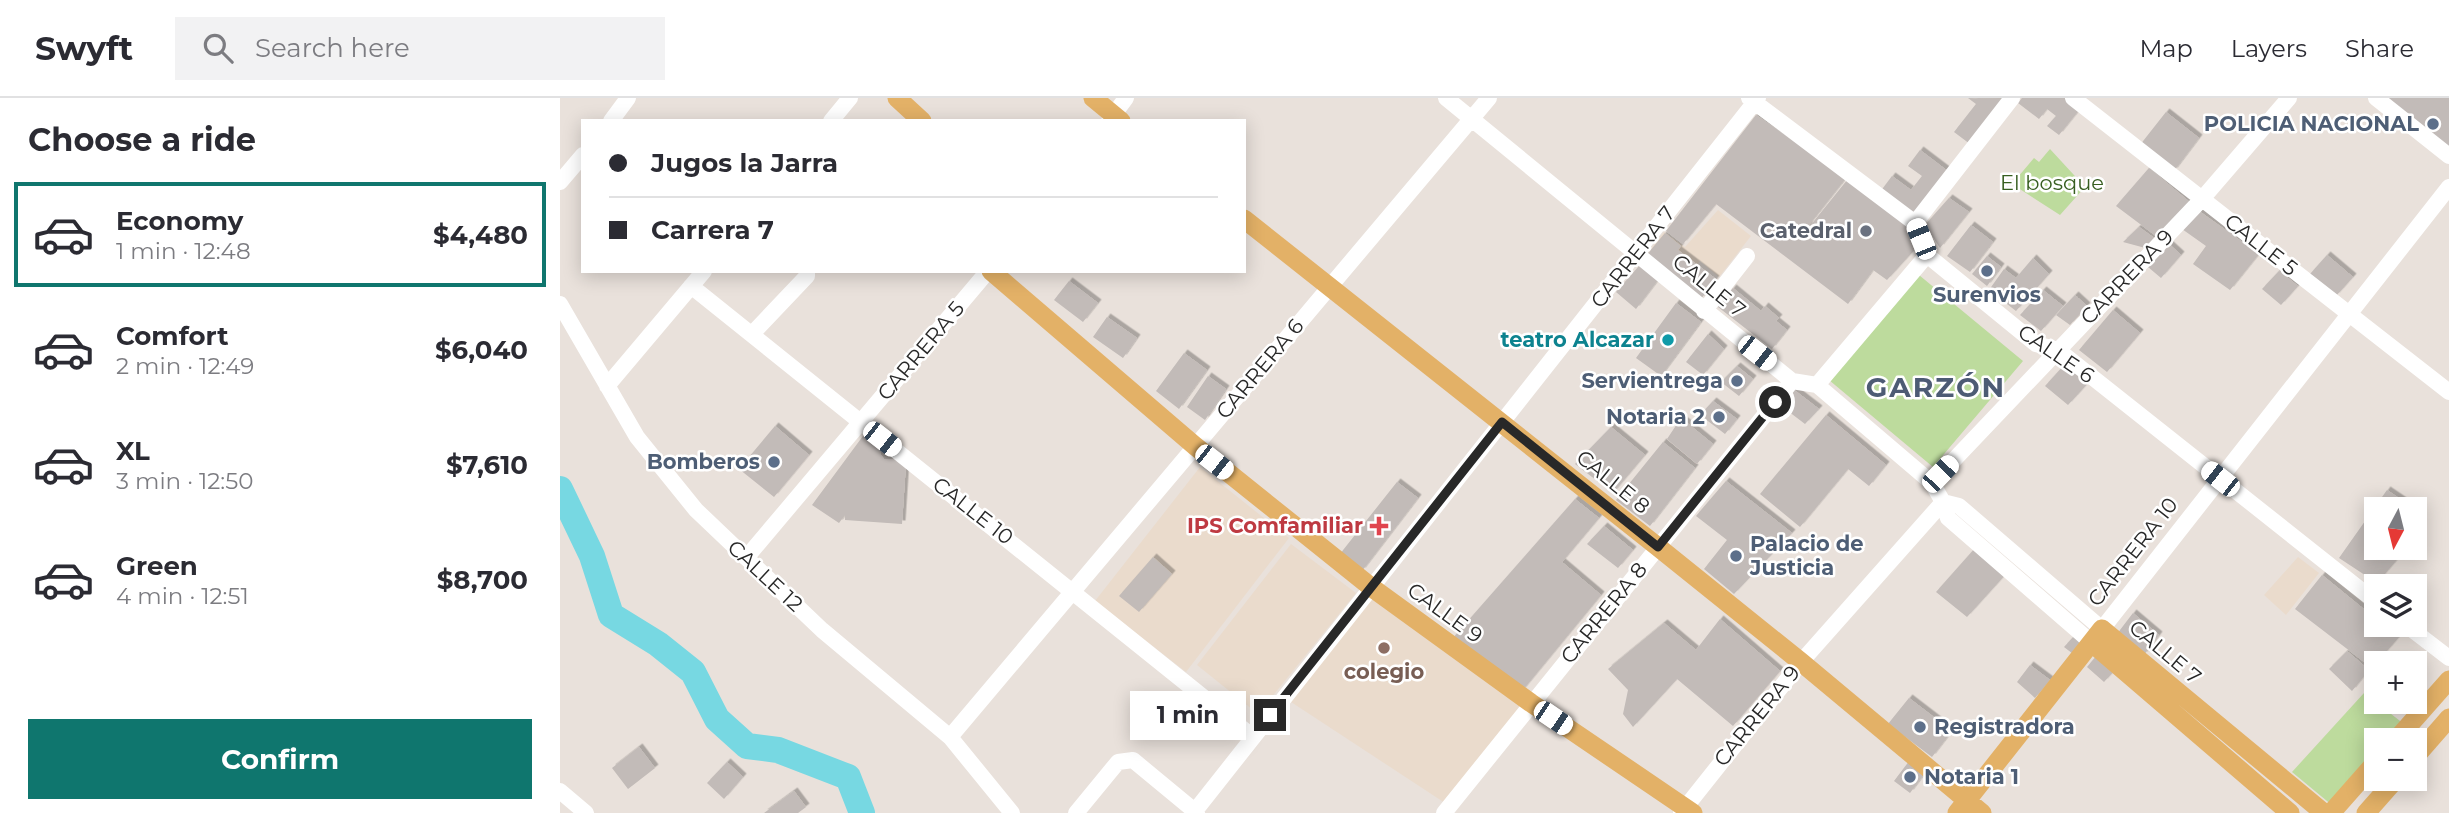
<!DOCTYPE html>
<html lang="en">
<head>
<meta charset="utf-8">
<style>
  body { margin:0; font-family:Montserrat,sans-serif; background:#f2f2f3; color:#2b2b33; height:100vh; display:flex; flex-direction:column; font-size:26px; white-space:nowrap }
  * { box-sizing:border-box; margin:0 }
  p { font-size:23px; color:#7c7c81 }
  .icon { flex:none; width:38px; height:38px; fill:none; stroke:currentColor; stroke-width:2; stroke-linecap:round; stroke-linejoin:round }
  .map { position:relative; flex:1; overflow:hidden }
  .drawer { display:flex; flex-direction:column; background:#fff; width:560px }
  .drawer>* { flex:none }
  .guide { position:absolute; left:21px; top:21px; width:665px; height:154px; border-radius:0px; box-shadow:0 4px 18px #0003; display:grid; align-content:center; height:154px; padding:0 28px; background:#fff }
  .needle { width:46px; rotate:187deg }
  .controls { position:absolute; left:1804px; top:399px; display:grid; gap:14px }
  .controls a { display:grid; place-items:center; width:63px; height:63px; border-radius:0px; background:#fff; box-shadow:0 4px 18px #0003; font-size:35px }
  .end { position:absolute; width:32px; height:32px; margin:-16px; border:9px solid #282828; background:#fff; box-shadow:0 0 0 4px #fff }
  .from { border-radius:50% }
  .bubble { position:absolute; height:49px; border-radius:0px; background:#fff; box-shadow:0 4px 18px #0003; font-size:23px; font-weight:700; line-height:49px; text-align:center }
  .car { position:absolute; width:21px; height:42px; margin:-21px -10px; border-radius:9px; box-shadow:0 0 5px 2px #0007; background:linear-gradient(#fff 24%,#345 0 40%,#fff 0 76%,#345 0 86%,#fff 0) }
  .guide b { display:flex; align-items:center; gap:24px; height:66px; font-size:26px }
  .guide b+b { border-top:2px solid #e1e1e2 }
  .guide i { width:18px; height:18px; background:#2b2b33 }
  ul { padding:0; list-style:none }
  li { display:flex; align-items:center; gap:21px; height:105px; margin:0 14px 10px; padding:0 14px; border:4px solid transparent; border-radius:0px }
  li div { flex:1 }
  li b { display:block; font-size:26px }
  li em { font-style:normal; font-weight:700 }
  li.active { border-color:#0f766e }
  li>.icon { width:63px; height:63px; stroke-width:1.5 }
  h2 { padding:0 28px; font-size:32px; line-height:84px }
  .primary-button { display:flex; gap:14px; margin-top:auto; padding:14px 28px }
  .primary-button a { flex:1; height:80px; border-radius:0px; background:#0f766e; color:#fff; font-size:28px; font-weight:700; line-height:80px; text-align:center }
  header { display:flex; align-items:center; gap:42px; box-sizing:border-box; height:98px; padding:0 35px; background:#fff; border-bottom:2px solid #e1e1e2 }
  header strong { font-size:33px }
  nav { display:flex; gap:38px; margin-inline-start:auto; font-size:24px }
  .search { width:490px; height:63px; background:#f2f2f3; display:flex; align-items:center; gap:18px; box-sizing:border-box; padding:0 24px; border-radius:0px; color:#7c7c81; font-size:26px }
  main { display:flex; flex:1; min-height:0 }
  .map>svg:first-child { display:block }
  .education { fill:#eadbcc }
  .green { fill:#bddb9d }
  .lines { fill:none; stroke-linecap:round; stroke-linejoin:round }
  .river { stroke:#77d8e2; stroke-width:26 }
  .building { fill:#c2bbb8; filter:url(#shadow) }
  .minor { stroke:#fff; stroke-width:16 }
  .major { stroke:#e3b167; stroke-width:19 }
  .route { stroke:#282828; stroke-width:9 }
  .service-dot { fill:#5c6f8a; stroke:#fff; stroke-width:2.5 }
  .worship-dot { fill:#6b7280; stroke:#fff; stroke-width:2.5 }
  .culture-dot { fill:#0f9aa8; stroke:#fff; stroke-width:2.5 }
  .health-dot { fill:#e0444e; stroke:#fff; stroke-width:2.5 }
  .education-dot { fill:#8d6e63; stroke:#fff; stroke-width:2.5 }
  .labels { text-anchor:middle; stroke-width:5; stroke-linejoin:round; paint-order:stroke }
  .service-label { font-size:21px; font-weight:bold; fill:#4e5e75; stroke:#fff; text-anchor:end }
  .park-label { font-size:21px; fill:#375e20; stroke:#fff }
  .worship-label { font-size:21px; font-weight:bold; fill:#5b616d; stroke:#fff; text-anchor:end }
  .street-label { font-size:21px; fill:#282828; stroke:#fff }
  .culture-label { font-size:21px; font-weight:bold; fill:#0d838f; stroke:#fff; text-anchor:end }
  .health-label { font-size:21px; font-weight:bold; fill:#be3a42; stroke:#fff; text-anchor:end }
  .education-label { font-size:21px; font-weight:bold; fill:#785e54; stroke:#fff }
  .district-label { font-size:28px; font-weight:bold; letter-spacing:2px; fill:#4d5b74; stroke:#fff }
</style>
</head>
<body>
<header>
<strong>Swyft</strong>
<div class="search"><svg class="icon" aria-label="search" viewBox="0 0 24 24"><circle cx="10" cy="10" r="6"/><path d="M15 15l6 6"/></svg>Search here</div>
<nav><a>Map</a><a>Layers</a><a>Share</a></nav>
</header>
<main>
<section class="drawer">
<h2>Choose a ride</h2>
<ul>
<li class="active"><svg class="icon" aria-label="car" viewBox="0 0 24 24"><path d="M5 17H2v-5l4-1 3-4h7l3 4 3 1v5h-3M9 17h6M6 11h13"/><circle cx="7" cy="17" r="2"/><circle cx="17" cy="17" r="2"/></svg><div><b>Economy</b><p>1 min · 12:48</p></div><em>$4,480</em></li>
<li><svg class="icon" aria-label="car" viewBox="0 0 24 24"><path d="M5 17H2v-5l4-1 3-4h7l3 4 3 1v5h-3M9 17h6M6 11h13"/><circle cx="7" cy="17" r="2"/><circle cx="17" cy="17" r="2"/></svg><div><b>Comfort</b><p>2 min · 12:49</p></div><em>$6,040</em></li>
<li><svg class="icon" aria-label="car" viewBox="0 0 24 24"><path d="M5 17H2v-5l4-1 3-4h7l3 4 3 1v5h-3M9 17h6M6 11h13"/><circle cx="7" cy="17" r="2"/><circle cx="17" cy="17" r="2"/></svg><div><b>XL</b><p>3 min · 12:50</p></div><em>$7,610</em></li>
<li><svg class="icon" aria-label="car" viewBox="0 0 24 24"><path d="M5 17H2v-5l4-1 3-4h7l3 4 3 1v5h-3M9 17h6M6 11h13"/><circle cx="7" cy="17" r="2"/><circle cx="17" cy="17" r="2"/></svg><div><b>Green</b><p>4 min · 12:51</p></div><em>$8,700</em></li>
</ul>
<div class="primary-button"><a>Confirm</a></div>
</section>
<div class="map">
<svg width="1889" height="715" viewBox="0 0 1889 715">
  <defs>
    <filter id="shadow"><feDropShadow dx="3.5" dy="-3.5" stdDeviation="0" flood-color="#0004"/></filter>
  </defs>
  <rect width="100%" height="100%" fill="#e9e1db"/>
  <path class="education" d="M1158 112 1191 138 1159 179 1140 163 1121 188 1084 160 1104 134 1125 149Z
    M640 369 729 440 626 574 535 503Z
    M731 446 796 495 698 616 637 567Z
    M1738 459 1759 475 1726 517 1704 497Z
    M808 497 961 608 885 705 728 602Z"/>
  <path class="green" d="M1490 51 1525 89 1500 117 1452 86 1474 60 1479 64Z
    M1359 177 1463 263 1373 369 1269 282Z
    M1804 595 1844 626 1830 642H1816V658L1773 708 1732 674Z"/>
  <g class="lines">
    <path class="river" d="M0 391 32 458 51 517 98 546 133 574 157 621 187 648 218 652 288 679 302 715"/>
  </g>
  <path class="building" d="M1408 0 1444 1 1410 46 1394 34 1416 6Z
    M1462 0H1506L1520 11 1499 37 1487 28 1496 18 1487 11 1479 21 1458 5Z
    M1827 0H1889V52Z
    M1606 14 1639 40 1614 73 1580 47Z
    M1196 17 1286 80 1249 127 1250 128 1288 81 1351 129 1357 149 1327 182 1313 172 1288 206 1156 106 1123 146 1106 133Z
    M1360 52 1389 74 1354 120 1320 94 1332 78 1351 92 1362 78 1348 68Z
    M1589 70 1632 106 1600 141 1556 108Z
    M1389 100 1409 114 1380 150 1365 127Z
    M1639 113 1699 156 1670 192 1633 166 1646 148 1622 131Z
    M1411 127 1433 144 1410 174 1387 158Z
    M1579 129 1597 142 1589 151 1563 144Z
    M1105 135 1121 148 1118 152 1156 181 1141 201 1085 159Z
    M1609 146 1621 157 1601 180 1588 169Z
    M1767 157 1793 179 1776 198 1750 176Z
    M1427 158 1441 169 1427 188 1412 176Z
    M1473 160 1489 176 1456 213 1429 192 1444 171 1456 180Z
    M1080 167 1098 182 1076 211 1056 194Z
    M1719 173 1738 188 1721 207 1702 191Z
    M509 183 538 205 523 224 494 202Z
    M1173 190 1201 213 1205 208 1219 220 1216 223 1227 232 1212 251 1158 209Z
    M1483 192 1503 208 1481 233 1460 217Z
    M1515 197 1527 208 1510 227 1496 217Z
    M1116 205 1141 224 1101 278 1076 260Z
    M1553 212 1580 235 1547 274 1519 252Z
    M547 219 577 240 563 260 533 239Z
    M1148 236 1164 251 1143 277 1126 264Z
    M624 255 647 272 619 311 596 293Z
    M1506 265 1529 284 1508 307 1485 288Z
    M1177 268 1193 281 1179 298 1161 284Z
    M648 278 666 291 645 322 627 309Z
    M1233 291 1259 311 1245 326 1220 307Z
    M1153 303 1177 321 1165 336 1140 317Z
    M1266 317 1326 367 1309 388 1288 371 1240 429 1200 396Z
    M1121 320 1153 346 1137 366 1107 341Z
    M215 328 249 357 214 399 179 371Z
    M1051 329 1085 357 1053 395 1015 366Z
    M303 338 322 352 320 356 324 361H339L346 365 342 426 285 422V417L279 425 252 407Z
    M1103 344 1135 370 1090 428 1056 402Z
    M1166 383 1232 435 1174 496 1144 471 1167 442 1136 418Z
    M837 384 858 400 802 473 780 456Z
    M1827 392 1855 411H1816V450H1847L1817 485 1779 460Z
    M1015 401 1039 420 1002 464 1041 497 962 593 892 541Z
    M1044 428 1073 452 1058 470 1027 446Z
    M1416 449 1446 476 1407 519 1376 494Z
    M593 459 612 476 579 514 559 498Z
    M1762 477 1816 521V527H1824L1839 539 1812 570 1735 511Z
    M1573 515 1599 537 1584 557 1557 536Z
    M1160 521 1220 573 1173 628 1117 581 1073 629 1063 616 1068 592 1048 571 1104 525 1136 552Z
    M1515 537 1527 547 1517 559 1504 549Z
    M1787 553 1809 572 1792 593 1769 571Z
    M1537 557 1555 572 1544 584 1527 569Z
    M1470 567 1490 582 1475 600 1457 584Z
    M1349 600 1392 633 1372 659 1328 626Z
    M79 649 95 670 68 691 52 670Z
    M1350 662 1365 675 1350 695 1334 683Z
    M167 664 183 679 164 701 147 685Z
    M234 693 246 709 238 715H204Z"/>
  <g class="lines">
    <path class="minor" d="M886 0 1232 283 1257 287 1372 385 1383 404 1388 420 1532 545
      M1189 0 1355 125 1367 157 1476 246 1498 252 1816 504
      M1513 0 1889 294
      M1816 0 1889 58
      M51 23 68 0
      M271 23 290 0
      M549 23 566 0
      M0 84 23 57
      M1355 125 1452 0
      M131 188 693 639
      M0 206 77 339 136 412 262 532 390 639 452 715
      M1144 213 1187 158
      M192 236 247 178V173
      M1257 287 1367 157
      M47 288 144 173
      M1372 385 1642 101 1729 0
      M1383 404 1399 408 1542 531 1889 89
      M186 460 428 173
      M1846 527 1889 560
      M390 639 929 0
      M0 693 26 715
      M635 713 1198 0
      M516 715 558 664 573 662 637 715
      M884 715 1232 283
      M1121 715 1241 564 1383 404"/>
    <path class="major" d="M337 0 362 23
      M533 0 561 23
      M684 121 1098 449 1241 564 1422 715
      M431 173 635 348 811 489 971 605 1133 715
      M1532 545 1730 715
      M1836 642 1889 582
      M1855 659 1889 620
      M1397 715 1542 531 1764 715
      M1771 715 1816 664
      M1806 715 1836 681"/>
  </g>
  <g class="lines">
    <path class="route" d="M710 617 942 324 1098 449 1215 304"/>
  </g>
  <g class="service-dot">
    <circle cx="1873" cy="26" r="7"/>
    <circle cx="1427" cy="173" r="7"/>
    <circle cx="1177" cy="283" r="7"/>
    <circle cx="1159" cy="319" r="7"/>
    <circle cx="214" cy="364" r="7"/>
    <circle cx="1176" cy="458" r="7"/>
    <circle cx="1360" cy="629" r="7"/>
    <circle cx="1350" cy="679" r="7"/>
  </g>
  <circle class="worship-dot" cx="1306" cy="133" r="7"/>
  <circle class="culture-dot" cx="1108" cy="242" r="7"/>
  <path class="health-dot" d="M815.5 417.5h7v7h7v7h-7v7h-7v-7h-7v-7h7z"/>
  <circle class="education-dot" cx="824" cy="550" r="7"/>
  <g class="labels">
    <g class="service-label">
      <text x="1859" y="33">POLICIA NACIONAL</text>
      <text x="1427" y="204" text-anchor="middle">Surenvios</text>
      <text x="1163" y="290">Servientrega</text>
      <text x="1145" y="326">Notaria 2</text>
      <text x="200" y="371">Bomberos</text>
      <text x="1190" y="453" text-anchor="start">Palacio de<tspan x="1190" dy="24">Justicia</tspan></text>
      <text x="1374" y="636" text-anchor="start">Registradora</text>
      <text x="1364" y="686" text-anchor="start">Notaria 1</text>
    </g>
    <g class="park-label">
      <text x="1492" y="92">El bosque</text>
    </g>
    <g class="worship-label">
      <text x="1292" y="140">Catedral</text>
    </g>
    <g class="street-label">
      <text transform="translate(1701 147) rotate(38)" y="7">CALLE 5</text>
      <text transform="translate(1073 159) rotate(-52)" y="7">CARRERA 7</text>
      <text transform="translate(1567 179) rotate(-46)" y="7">CARRERA 9</text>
      <text transform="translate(1149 188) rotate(39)" y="7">CALLE 7</text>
      <text transform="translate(361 253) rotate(-50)" y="7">CARRERA 5</text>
      <text transform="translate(1496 256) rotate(34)" y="7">CALLE 6</text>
      <text transform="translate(700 271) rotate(-50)" y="7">CARRERA 6</text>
      <text transform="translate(1053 384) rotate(39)" y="7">CALLE 8</text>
      <text transform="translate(413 413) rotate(38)" y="7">CALLE 10</text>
      <text transform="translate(1573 454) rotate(-52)" y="7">CARRERA 10</text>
      <text transform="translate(205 478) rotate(43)" y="7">CALLE 12</text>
      <text transform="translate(885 515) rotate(36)" y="7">CALLE 9</text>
      <text transform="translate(1044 515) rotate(-51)" y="7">CARRERA 8</text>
      <text transform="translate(1605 554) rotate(40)" y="7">CALLE 7</text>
      <text transform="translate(1197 618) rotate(-51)" y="7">CARRERA 9</text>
    </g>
    <g class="culture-label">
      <text x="1094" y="249">teatro Alcazar</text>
    </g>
    <g class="health-label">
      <text x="803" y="435">IPS Comfamiliar</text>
    </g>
    <g class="education-label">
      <text x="824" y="581">colegio</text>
    </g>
    <g class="district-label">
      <text x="1376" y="299">GARZÓN</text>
    </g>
  </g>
</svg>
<div class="controls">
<a><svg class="needle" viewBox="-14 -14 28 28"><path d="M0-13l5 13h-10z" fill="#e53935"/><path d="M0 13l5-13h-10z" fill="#7c7c81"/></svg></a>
<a><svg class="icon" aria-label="layers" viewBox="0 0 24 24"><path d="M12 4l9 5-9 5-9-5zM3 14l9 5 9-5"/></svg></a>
<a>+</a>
<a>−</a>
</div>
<i class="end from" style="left:1215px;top:304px"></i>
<i class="end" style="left:710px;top:617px"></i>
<div class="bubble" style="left:570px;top:593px;width:116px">1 min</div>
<i class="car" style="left:1361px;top:141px;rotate:338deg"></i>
<i class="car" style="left:1197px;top:255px;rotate:128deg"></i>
<i class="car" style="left:322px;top:341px;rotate:128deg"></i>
<i class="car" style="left:654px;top:364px;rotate:128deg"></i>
<i class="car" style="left:1380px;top:376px;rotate:44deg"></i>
<i class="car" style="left:1660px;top:381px;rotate:308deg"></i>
<i class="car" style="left:993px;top:620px;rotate:124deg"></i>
<div class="guide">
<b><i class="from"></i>Jugos la Jarra</b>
<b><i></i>Carrera 7</b>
</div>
</div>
</main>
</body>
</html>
